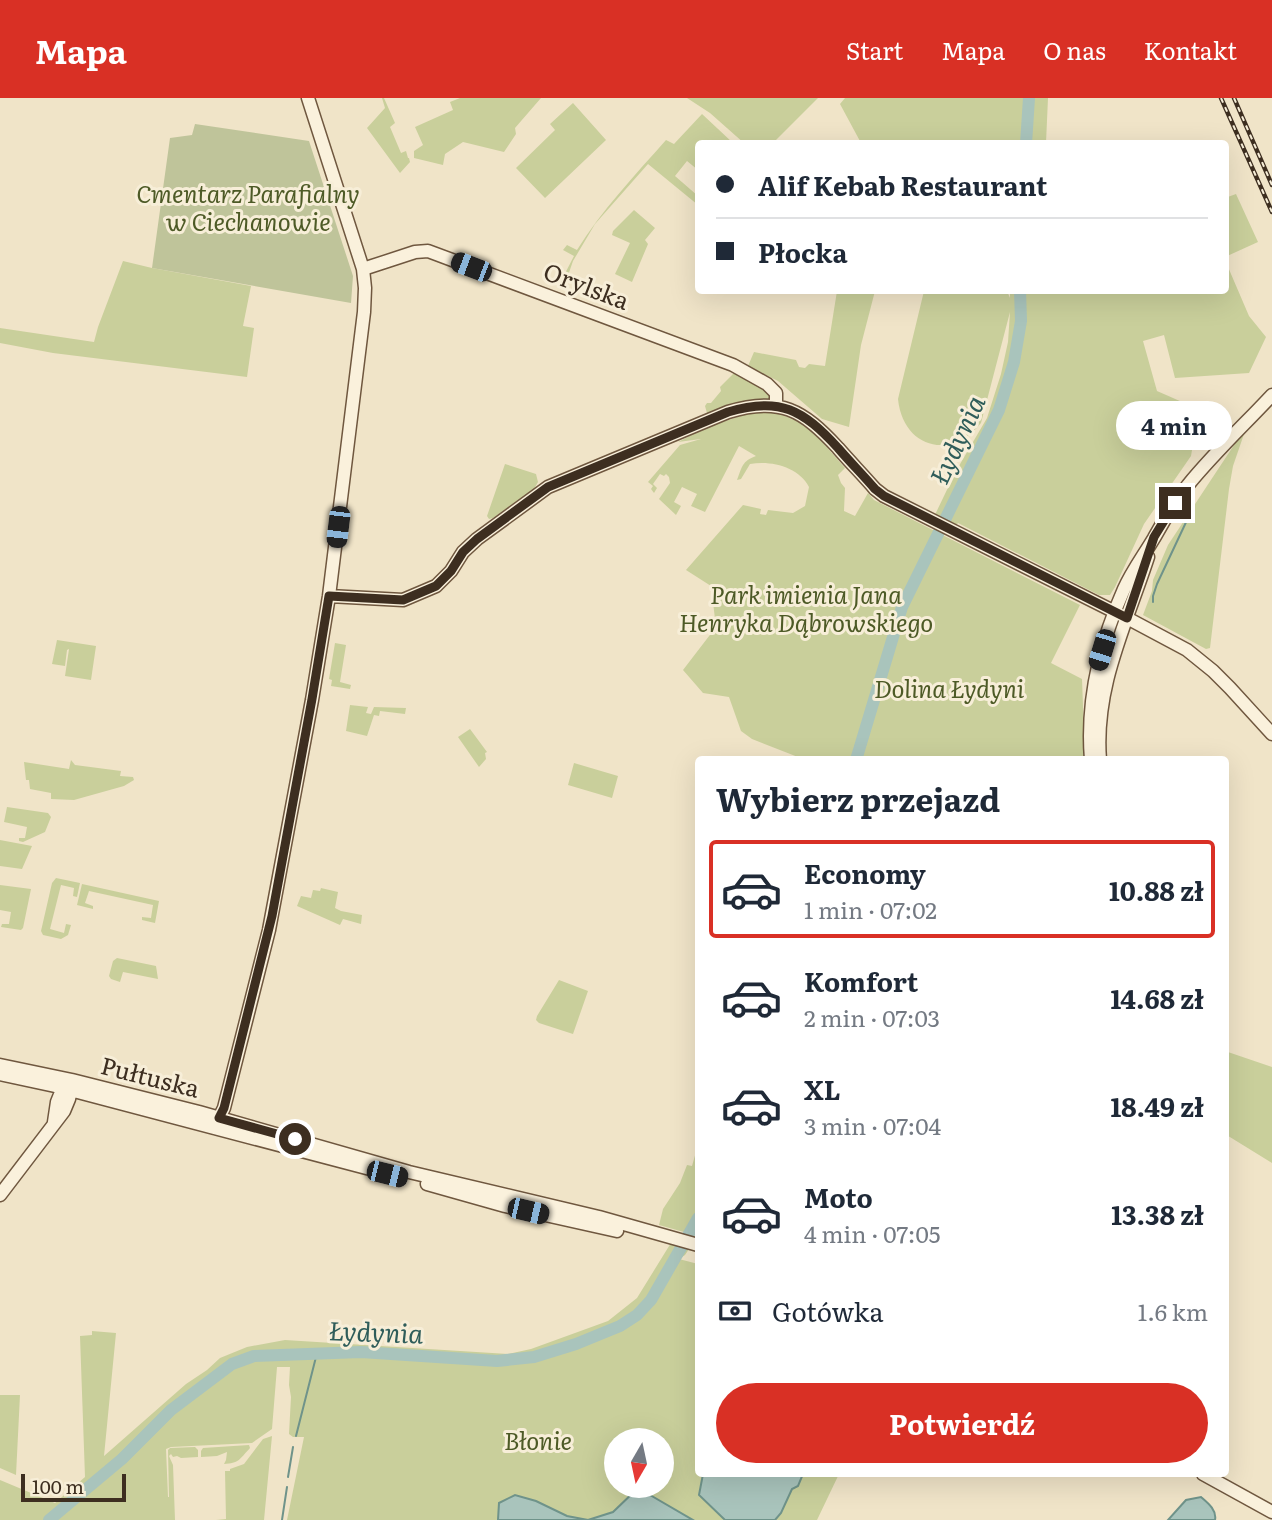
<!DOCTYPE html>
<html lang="pl">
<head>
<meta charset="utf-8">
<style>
  body { margin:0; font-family:Literata,serif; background:#f6f6f7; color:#1f2937; height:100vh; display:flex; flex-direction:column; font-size:26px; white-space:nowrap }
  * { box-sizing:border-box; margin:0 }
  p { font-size:23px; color:#747a83 }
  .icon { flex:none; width:38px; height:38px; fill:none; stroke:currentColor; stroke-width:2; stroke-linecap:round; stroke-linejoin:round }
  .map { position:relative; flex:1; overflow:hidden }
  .details { position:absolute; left:695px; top:658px; width:534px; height:721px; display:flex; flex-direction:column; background:#fff; border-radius:7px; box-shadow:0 7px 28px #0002 }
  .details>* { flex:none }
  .guide { position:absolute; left:695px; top:42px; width:534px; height:154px; border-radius:7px; box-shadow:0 7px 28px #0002; display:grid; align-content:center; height:154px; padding:0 21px; background:#fff }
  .needle { width:46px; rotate:189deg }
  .controls { position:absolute; left:604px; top:1330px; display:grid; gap:14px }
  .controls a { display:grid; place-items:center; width:70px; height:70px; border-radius:50%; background:#fff; box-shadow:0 7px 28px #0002; font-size:35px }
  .scale { position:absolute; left:21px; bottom:18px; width:105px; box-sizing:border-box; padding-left:7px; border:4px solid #3d2e20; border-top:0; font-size:19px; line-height:24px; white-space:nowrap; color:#3d2e20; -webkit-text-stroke:5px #f7eed8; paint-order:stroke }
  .end { position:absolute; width:32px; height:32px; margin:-16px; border:9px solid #3d2e20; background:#fff; box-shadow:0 0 0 4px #fff }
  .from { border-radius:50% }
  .bubble { position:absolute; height:49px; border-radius:24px; background:#fff; box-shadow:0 7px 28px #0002; font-size:23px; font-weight:700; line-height:49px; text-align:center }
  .car { position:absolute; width:21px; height:42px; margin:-21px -10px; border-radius:9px; box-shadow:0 0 5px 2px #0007; background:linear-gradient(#222 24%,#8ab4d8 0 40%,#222 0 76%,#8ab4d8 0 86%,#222 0) }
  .guide b { display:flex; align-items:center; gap:24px; height:66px; font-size:26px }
  .guide b+b { border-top:2px solid #e0e1e3 }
  .guide i { width:18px; height:18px; background:#1f2937 }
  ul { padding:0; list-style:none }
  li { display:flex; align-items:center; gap:21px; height:98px; margin:0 14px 10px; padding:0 7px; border:4px solid transparent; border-radius:7px }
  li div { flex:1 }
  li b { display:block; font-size:26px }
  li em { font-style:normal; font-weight:700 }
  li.on { border-color:#d93025 }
  li>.icon { width:63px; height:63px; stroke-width:1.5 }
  h2 { padding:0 21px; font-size:32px; line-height:84px }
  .pay { display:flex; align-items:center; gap:18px; height:77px; padding:0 21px; font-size:26px }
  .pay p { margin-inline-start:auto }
  .action { display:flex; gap:14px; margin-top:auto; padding:14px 21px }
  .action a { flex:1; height:80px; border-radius:42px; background:#d93025; color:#fff; font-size:28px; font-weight:700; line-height:80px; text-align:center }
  header { display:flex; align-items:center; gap:42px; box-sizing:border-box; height:98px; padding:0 35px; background:#d93025; color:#fff }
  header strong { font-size:33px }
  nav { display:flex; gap:38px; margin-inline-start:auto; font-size:24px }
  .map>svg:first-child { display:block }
  .green { fill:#c9cf9b; fill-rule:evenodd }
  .cemetery { fill:#bfc49a }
  .water { fill:#a9c4bc; stroke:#6f938a; stroke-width:2 }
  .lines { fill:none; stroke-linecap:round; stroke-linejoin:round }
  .stream { stroke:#6f938a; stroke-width:2 }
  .river { stroke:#a9c4bc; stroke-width:12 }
  .secondary-casing { stroke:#6f573f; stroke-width:15 }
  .secondary { stroke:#faf1dc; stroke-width:12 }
  .rail-casing { stroke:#3d2e20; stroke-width:4.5 }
  .rail { stroke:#f7eed8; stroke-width:2; stroke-dasharray:5; stroke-linecap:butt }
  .route { stroke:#3d2e20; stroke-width:9 }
  .labels { text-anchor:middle; stroke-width:6; stroke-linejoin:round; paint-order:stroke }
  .park-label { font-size:24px; font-style:italic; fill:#4d5a26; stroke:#f7eed8 }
  .street-label { font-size:24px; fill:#3d2e20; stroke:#f7eed8 }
  .water-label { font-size:26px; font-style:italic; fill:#2f5d5a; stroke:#f7eed8 }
</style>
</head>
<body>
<header>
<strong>Mapa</strong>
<nav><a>Start</a><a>Mapa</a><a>O nas</a><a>Kontakt</a></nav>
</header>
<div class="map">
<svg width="1272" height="1422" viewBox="0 0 1272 1422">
  <rect width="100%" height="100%" fill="#f0e4c8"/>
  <path class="green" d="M382 0H384L395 25 390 29 401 55 406 53 408 60H409L410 64 400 75 367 30 385 10Z
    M460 0H541L515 30 516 36 504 54 463 44 445 56 443 67 414 60V53L423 47 415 29 453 12 450 4Z
    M687 0H818L773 45 745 46 710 15Z
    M845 0H1048L1046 45H861L840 6Z
    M573 5 606 42 545 100 516 70 555 32 550 26Z
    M702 16 733 45 698 46V72L687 63 675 78 698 98V107L648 66 595 126 573 163 564 189 559 187 574 158 563 152 567 147 577 152C602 112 635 77 666 42L674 46Z
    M1236 96 1258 144 1225 159V100Z
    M634 112 655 130 645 142 648 146 632 184 615 176 630 145 612 137 613 133Z
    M1225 162 1249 218 1266 239 1249 275 1175 280 1164 237 1143 243 1157 293 1189 307 1193 346 1191 358 1144 426 1115 489 1110 497H1099L958 425 951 433 932 423 956 373 987 320 1001 276 1008 244 1010 214 981 325C951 363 903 350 898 301L924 193H1007L1010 200V192H1225Z
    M123 163 152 170 251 188 243 228 254 230 247 279 53 255 0 245V230L94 244 98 229Z
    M837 193H875L861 247 849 329 822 321 778 283 748 268 754 254 796 262 799 269 805 270 809 266 825 268Z
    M733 276H738L770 293V300L767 302 707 315 705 308 707 305H711L721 293 720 289Z
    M753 314C800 312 817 338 845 370L838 377 841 385 845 390 844 413 855 418 868 395 874 402 1080 507 1051 565 1082 581 1085 661H803L752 641 741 633 729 599 703 595 683 572 716 529 711 488 686 472 743 407 761 411 760 416 766 417 768 412 793 415 805 408 809 389C799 369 771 362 750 366L741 381 737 382C742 369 742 363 756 358L739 348 705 414 691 408 697 396 682 389 674 404 681 408 676 417 659 401 670 385 669 379 666 376 664 378 660 376 653 386 657 390 654 395 651 391 653 388 648 384 680 347 701 341 678 344 707 329Z
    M1244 336 1233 368 1229 391 1210 550 1206 551 1143 517 1152 493 1153 482 1168 447 1238 341Z
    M505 366 536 376 538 384 534 391 493 420 489 421 487 418Z
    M57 542 96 548 91 582 65 578 69 551 67 552 65 568 52 566Z
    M335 545 346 547 340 584 351 587 350 591 331 588 332 582 329 581Z
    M350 607 368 609 366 615 371 616 374 609 406 610 405 616 380 613 379 618 374 617 367 638 346 633Z
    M470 631 487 654 485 655 486 661 479 669 458 639Z
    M71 662 75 667 121 673 120 678 133 679 134 682 124 688 74 702 51 701V695L30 691 29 682H26L24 664 69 671Z
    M574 665 618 678 612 700 568 687Z
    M7 709 48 715 51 719 45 734 23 744 19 743V740H25L27 729 4 724Z
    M0 742 32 748 22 771 0 768Z
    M56 780 80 785 77 799 73 798 74 790 61 787 50 831 64 835 66 826 71 827 68 837 61 841 43 837 41 833 52 785Z
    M82 786 159 803 155 825 142 822V819L151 820 153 807 89 793 85 805 93 808V811L77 807Z
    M0 787 31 791 23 830 21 832 1 829 2 826H9L11 814 0 812Z
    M321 790 338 794 335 810 341 813 362 817 361 826 343 821 340 827 297 808 301 798 311 800 313 792 320 793Z
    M117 860 156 868 158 881 123 874 120 884 111 881 109 878 113 863Z
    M559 882 588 893 573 936 539 925 536 922 537 918Z
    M1225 953 1272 969V1065L1225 1036Z
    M698 1047V1138L659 1127 663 1111 680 1085 687 1067 692 1068Z
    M674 1140 693 1145 685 1157 679 1161 698 1166V1376H839L817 1422H287L304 1339H293L289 1336 291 1299 289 1287 290 1269H277L272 1331 252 1345 171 1349 166 1351 168 1399H169L168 1352 170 1350 195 1349 198 1352V1359L181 1360 177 1358 173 1359 171 1356 169 1358 173 1367 175 1422H0V1382L55 1405 85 1379 80 1238 92 1237V1233L116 1235 104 1358 186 1286 207 1272 220 1260 247 1249 285 1242 508 1256 531 1251 608 1223 637 1200ZM616 1342H662V1388H616Z
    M0 1297H20L16 1377 0 1370Z
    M272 1338 264 1422H216L226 1421 225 1373H230V1371L244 1366 263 1341Z
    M249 1347 250 1350C239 1362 239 1365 224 1366L226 1362 227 1354 217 1358 201 1359V1353L203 1350Z"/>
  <path class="cemetery" d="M195 26 309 43 353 178 351 205 152 170 170 40 192 37Z"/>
  <path class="water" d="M703 1376H803L798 1388 792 1391 781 1415 775 1422H725L699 1397Z
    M638 1390 693 1422H498L499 1405 515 1397 536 1403 567 1418 588 1422 613 1414Z
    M1201 1399C1208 1405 1217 1412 1215 1422H1168L1186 1402Z"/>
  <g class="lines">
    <path class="stream" d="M1153 504V498L1157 486 1188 420
      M296 1338 317 1255
      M288 1379 293 1349
      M282 1422 287 1389"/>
    <path class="river" d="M1026 46 1029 0
      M856 662 902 509 999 312 1014 264 1021 223 1020 192
      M49 1422 122 1361 171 1312 232 1266 254 1258 361 1254 497 1263 534 1259 576 1246 620 1228 637 1217 651 1202 698 1120"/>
    <g class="secondary-casing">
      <path id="secondary" d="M363 171 415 154 428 153 733 267 767 286 776 295V308
        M329 498 403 502 436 488 451 473 463 454 477 441 548 389 728 314C780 298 803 312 838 350 850 364 863 377 875 391L884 398 1127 520 1187 552 1213 573 1230 590 1272 636
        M1091 662C1086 602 1100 545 1124 491 1132 473 1144 457 1154 440 1164 422 1175 404 1188 387 1214 355 1244 327 1272 297
        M1100 662C1094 589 1126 527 1148 459
        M0 967 72 982 199 1014 409 1074 599 1119 698 1147
        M0 976 55 988 393 1077
        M54 1024 57 1004 65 984
        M214 1030 224 1010 269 832 312 602 329 498 364 214 365 190 363 171 308 0
        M427 1086 505 1108 617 1133
        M0 1097 64 1013 69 1001 72 986
        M1203 1376 1272 1414"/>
    </g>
    <use href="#secondary" class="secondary"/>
    <g class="rail-casing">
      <path id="rail" d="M1221 0 1272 114
        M1234 0 1272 87"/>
    </g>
    <use href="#rail" class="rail"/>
  </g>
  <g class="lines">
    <path class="route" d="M295 1041 219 1020 224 1010 272 818 312 601 329 498 403 502 436 488 451 473 463 454 477 441 548 389 728 314C780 298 803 312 838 350 850 364 863 377 875 391L884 398 1127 520 1154 439 1175 405"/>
  </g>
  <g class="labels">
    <g class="park-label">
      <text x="248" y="105">Cmentarz Parafialny<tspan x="248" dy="28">w Ciechanowie</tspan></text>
      <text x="806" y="506">Park imienia Jana<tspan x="806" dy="28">Henryka Dąbrowskiego</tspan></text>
      <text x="949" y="600">Dolina Łydyni</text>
      <text x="538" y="1352">Błonie</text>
    </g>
    <g class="street-label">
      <text transform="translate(586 189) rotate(21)" y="8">Orylska</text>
      <text transform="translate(150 980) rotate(14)" y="8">Pułtuska</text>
    </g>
    <g class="water-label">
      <text transform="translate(958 342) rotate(-65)" y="9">Łydynia</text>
      <text transform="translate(376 1235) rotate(2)" y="9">Łydynia</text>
    </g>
  </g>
</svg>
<div class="controls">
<a><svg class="needle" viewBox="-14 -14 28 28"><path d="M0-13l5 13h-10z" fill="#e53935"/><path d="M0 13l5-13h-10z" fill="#747a83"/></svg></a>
</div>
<div class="scale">100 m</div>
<i class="end from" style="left:295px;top:1041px"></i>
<i class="end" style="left:1175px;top:405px"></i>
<div class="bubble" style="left:1116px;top:303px;width:116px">4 min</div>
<i class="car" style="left:471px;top:169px;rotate:291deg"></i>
<i class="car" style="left:338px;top:429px;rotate:187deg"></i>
<i class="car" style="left:1102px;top:552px;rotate:197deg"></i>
<i class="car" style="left:387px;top:1076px;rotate:104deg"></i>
<i class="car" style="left:528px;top:1113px;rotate:103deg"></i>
<div class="guide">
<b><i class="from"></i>Alif Kebab Restaurant</b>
<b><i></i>Płocka</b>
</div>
<section class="details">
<h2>Wybierz przejazd</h2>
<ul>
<li class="on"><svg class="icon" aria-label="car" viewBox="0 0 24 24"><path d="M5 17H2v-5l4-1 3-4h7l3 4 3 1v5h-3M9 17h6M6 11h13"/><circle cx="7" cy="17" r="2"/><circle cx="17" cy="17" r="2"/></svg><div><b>Economy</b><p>1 min · 07:02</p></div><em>10.88 zł</em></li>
<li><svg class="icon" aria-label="car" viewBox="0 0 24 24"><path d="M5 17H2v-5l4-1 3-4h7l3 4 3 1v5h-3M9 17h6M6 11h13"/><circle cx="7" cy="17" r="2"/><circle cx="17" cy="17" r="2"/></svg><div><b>Komfort</b><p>2 min · 07:03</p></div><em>14.68 zł</em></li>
<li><svg class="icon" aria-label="car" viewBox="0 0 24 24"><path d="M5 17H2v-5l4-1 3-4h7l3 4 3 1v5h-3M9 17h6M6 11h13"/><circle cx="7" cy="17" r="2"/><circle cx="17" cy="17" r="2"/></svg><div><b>XL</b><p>3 min · 07:04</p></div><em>18.49 zł</em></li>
<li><svg class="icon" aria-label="car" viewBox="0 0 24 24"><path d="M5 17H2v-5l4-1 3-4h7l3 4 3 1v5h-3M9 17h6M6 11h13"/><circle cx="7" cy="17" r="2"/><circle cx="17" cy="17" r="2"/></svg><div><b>Moto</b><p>4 min · 07:05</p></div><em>13.38 zł</em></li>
</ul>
<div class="pay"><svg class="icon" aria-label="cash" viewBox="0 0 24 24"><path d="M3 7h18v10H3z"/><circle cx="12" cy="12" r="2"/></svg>Gotówka<p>1.6 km</p></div>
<div class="action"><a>Potwierdź</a></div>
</section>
</div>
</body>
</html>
